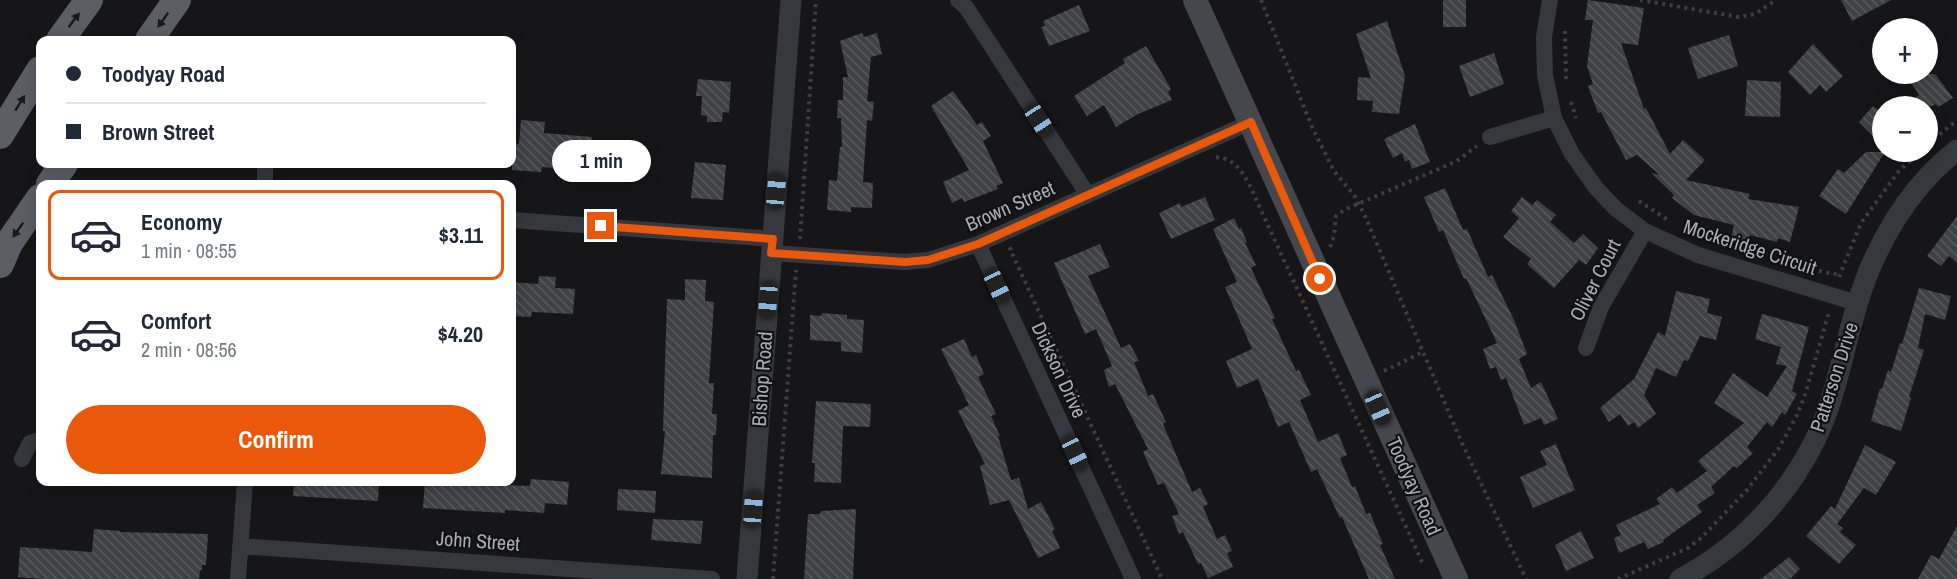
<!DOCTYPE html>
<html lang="en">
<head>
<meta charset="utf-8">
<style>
  body { margin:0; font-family:"Archivo Narrow",sans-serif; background:#f2f2f3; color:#1f2937; height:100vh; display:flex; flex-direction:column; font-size:22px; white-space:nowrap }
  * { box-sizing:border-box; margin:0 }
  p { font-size:20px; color:#747a83 }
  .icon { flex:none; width:33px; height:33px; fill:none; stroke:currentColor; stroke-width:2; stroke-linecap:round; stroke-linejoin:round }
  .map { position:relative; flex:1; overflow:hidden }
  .sheet { position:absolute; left:36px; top:180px; width:480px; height:306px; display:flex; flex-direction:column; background:#fff; border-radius:12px; box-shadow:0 3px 15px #0003 }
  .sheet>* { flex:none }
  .guide { position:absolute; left:36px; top:36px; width:480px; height:132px; border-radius:12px; box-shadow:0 3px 15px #0003; display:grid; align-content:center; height:132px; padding:0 30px; background:#fff }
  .fabs { position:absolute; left:1872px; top:18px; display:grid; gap:12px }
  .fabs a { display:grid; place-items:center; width:66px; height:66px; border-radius:50%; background:#fff; box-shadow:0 3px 15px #0003; font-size:30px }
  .end { position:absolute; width:27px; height:27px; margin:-14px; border:8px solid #ea580c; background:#fff; box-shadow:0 0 0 3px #fff }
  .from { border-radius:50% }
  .bubble { position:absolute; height:42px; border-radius:21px; background:#fff; box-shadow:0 3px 15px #0003; font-size:20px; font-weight:700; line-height:42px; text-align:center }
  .car { position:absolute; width:18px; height:36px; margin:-18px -9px; border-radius:8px; box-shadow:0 0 4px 2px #0007; background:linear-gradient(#222 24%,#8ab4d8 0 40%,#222 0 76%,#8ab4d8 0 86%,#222 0) }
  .guide b { display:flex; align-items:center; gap:21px; height:57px; font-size:22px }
  .guide b+b { border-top:2px solid #e0e1e3 }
  .guide i { width:15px; height:15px; background:#1f2937 }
  ul { padding:10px 0 0; list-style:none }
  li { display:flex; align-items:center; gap:18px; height:90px; margin:0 12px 9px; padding:0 18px; border:3px solid transparent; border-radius:12px }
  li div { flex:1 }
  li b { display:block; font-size:22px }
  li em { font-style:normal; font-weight:700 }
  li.active { border-color:#ea580c }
  li>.icon { width:54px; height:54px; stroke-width:1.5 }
  .cta { display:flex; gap:12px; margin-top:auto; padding:12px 30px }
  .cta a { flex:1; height:69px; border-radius:36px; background:#ea580c; color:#fff; font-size:24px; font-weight:700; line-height:69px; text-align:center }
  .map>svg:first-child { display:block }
  .building { fill:url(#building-back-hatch) }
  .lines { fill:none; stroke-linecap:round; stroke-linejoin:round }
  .path { stroke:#3d3f44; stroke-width:4; stroke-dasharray:3 4.5; stroke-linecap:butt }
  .minor { stroke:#37383d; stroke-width:16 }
  .tertiary { stroke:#37383d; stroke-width:21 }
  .secondary { stroke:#45474d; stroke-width:24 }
  .trunk { stroke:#5b5e65; stroke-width:28 }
  .oneway { fill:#18191b }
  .route { stroke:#ea580c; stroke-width:8 }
  .labels { text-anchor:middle; stroke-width:4.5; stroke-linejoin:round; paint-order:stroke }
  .street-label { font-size:20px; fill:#a8adb8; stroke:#111113 }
</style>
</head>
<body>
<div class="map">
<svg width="1957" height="579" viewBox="0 0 1957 579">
  <defs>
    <pattern id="building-back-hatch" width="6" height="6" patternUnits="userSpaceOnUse" patternTransform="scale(1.5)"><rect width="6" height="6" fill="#404145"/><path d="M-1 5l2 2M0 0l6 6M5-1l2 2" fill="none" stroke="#595a5e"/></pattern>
  </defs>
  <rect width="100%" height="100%" fill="#161618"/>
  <path class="building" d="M1443 0H1466V27H1443Z
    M1588 0 1644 8 1638 45 1621 43 1644 109 1646 108 1670 154 1683 140 1705 160 1686 180 1750 194 1748 199 1799 207 1790 242 1778 238 1777 242 1750 235 1749 243 1731 238 1734 225 1694 215 1672 198 1674 195 1651 173 1660 175 1637 155 1626 160 1601 112 1598 113 1588 86 1593 84 1587 66 1593 20H1585Z
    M1841 0H1891L1852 21Z
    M1079 5 1090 31 1049 46 1041 27 1045 26 1043 21Z
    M1387 21 1405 76 1399 114 1372 112 1373 101 1357 100 1358 77 1371 78 1356 34Z
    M862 33 864 37 877 33 882 54 871 57 867 101 874 102 872 121 867 120 863 182 873 183 872 208 851 207V212L827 210 829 180 837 181 840 147H842L841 118H837L838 100H843V77H848L840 41Z
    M1729 35 1738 66 1698 79 1688 48Z
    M1813 44 1843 76 1826 92 1820 85 1810 95 1788 72Z
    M1146 46 1171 89 1168 92 1172 100 1138 114 1116 127 1104 105 1087 116 1074 96 1125 63 1123 59Z
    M1494 53 1504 84 1470 97 1459 66Z
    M1906 74H1935L1953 98 1938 107 1936 104 1932 106H1902L1919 95Z
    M698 79 731 82 729 113 723 112 722 122H707V116L701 115 702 96H696Z
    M1747 80 1781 82 1780 117 1745 116Z
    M953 91 977 125 982 122 991 136 983 141 1003 183 996 186 998 189 964 202 962 198 952 203 943 182 969 170 931 106Z
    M1873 106 1882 113V145L1859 122Z
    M521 120 545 122 544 133 592 137 589 171 542 167 541 172 512 170V143L519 144Z
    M1415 124 1430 162 1412 169 1409 160 1405 162 1402 153 1393 158 1384 139Z
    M1866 152H1885L1846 214 1819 196 1838 169 1844 173Z
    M695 162 726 165 723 200 691 198Z
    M1445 188 1463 230 1467 229 1488 277 1492 275 1514 320 1527 354 1519 359 1531 388 1541 382 1558 419 1544 425 1541 418 1524 425 1506 378 1501 380 1496 367 1490 369 1483 349 1497 343 1466 278 1464 279 1443 230 1439 232 1424 197Z
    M1205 197 1215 220 1171 239 1159 213 1180 203 1181 207Z
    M1522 197 1532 205 1537 200 1556 215 1550 222 1574 243 1583 234 1598 248 1586 265 1579 260 1554 288 1527 264 1531 259 1503 237 1519 218 1511 211Z
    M1957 216V263L1949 256 1941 266 1927 256Z
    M1234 218 1239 229 1241 228 1247 242 1245 243 1256 265 1251 268 1275 318 1272 319 1296 371 1299 370 1311 395 1300 400 1318 442 1338 433 1347 455 1340 458 1352 487 1355 486 1366 514 1370 513 1383 544 1380 545 1395 579H1369L1342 517 1340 518 1317 469 1311 472 1289 422 1278 427 1258 379 1237 388 1226 361 1252 349 1225 287 1237 282 1213 229Z
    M1100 244 1110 267 1088 276 1121 348 1130 344 1139 361 1134 362 1148 396 1153 394 1166 422 1163 424 1192 492 1200 488 1208 504 1203 507 1217 539 1225 535 1232 551 1227 553 1233 567 1208 578 1201 563 1198 564 1183 532 1179 534 1172 516 1179 514 1164 483 1158 485 1143 452 1148 449 1115 384 1109 387 1104 370 1112 366 1096 329 1085 334 1054 263Z
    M539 276 556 277 555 288 575 289 573 314 532 312 531 317 512 316V282L538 284Z
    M685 279 706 280 705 301 714 302 709 383H714L712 414H717L716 435H713L712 478 661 474 665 431H663L667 299 685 300Z
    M1919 288 1951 296 1945 320 1925 314 1918 348 1924 350 1909 397 1911 398 1901 431 1871 421 1880 388 1882 389 1888 370 1891 372 1900 343 1902 344Z
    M1676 291 1710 299 1707 313 1722 317 1716 340 1700 336 1688 361 1684 360 1676 377 1656 368 1644 395 1656 414 1638 428 1634 422 1628 426 1620 414 1609 422 1600 408 1634 379 1658 332 1665 336Z
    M822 313 847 315V319L864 320 862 353 841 351V342L810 340V315L821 316Z
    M1762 314 1809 327 1792 391 1797 394 1785 415 1782 412 1772 427 1767 422 1747 447 1753 453 1737 468 1734 466 1711 487 1715 493 1697 505 1702 512 1663 540 1664 542 1648 549 1644 542 1619 553 1614 538 1621 535 1616 525 1660 504 1656 499 1672 487 1677 493 1707 471 1698 461 1744 423 1714 403 1733 373 1767 397 1787 366 1776 364 1781 347 1755 339Z
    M964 339 972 357 976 355 984 374 978 377 996 414 991 416 1000 436H998L1011 480 1019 478 1028 509 1041 502 1055 529 1052 531 1060 548 1038 558 1009 500 990 505 980 466 985 464 958 411 969 405 941 349Z
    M816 401 871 404 870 427 843 426 841 483 814 482 815 463H812Z
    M1556 444 1575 490 1533 508 1520 477 1547 465 1540 451Z
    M1865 445 1896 462 1876 495 1864 488 1837 524 1843 528 1840 532 1856 545 1839 564 1806 536 1831 506 1835 509Z
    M531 479 569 482 567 505 545 503 544 513 505 510V513L423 508 425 482H496L495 485 530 486Z
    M294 482H379L378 501 293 496Z
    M618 489 656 491 655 513 617 510Z
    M856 509 853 579H804L808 514H820L821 511Z
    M653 519 703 521 701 544 651 540Z
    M1957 526V579H1918L1931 555 1939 559Z
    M94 529 120 531V532L208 534 206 565H202V570H200L199 579H42L18 577 20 547 92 552Z
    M1581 531 1594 558 1566 571 1555 545Z
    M1789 557 1800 569 1790 579H1761Z"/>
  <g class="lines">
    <path class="path" d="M1261 0 1312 127 1334 171 1354 195 1365 216 1461 441 1526 579
      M1640 0 1739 17 1755 14 1776 0
      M1565 31 1566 80
      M1571 102 1576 118
      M1928 144 1957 120
      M1216 157C1235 159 1242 171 1250 186L1423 564
      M1639 201 1668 220
      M800 239 816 0
      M1330 247 1334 236 1336 216 1344 210 1457 161 1477 146
      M1012 248 1010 249 1162 579
      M1748 249 1789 262
      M1819 271 1840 275
      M1839 277 1861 223 1899 171 1920 152
      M1384 371 1423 352
      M773 579 796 270
      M1618 579 1688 548 1701 538 1747 490 1779 448 1797 415 1805 395 1829 312"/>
    <path class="minor" d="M958 0 966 7 1088 195
      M1550 0 1544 37 1545 75 1554 118 1572 154 1596 188 1616 209 1645 231 1698 255 1857 303
      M1490 137 1554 118
      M265 184V164
      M512 220 773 239
      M978 244 1133 579
      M771 253 905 262 928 260 978 244 1251 122
      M1586 348 1601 307 1645 231
      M22 459 30 443 40 440
      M240 546 712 579
      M238 579 245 482"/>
    <path class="tertiary" d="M747 579 791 0
      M1680 579C1738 549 1786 499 1815 440 1836 398 1843 350 1857 305 1874 247 1908 188 1957 150"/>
    <path class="secondary" d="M1195 0 1456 579"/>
    <path class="trunk" d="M60 40 89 0
      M149 40 177 0
      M0 135 40 70
      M50 184 64 164
      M0 264 9 243 40 198"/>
  </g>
  <defs><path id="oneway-solid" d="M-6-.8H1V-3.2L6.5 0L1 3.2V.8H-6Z" transform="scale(1.5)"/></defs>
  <g class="oneway">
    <use href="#oneway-solid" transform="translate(74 20) rotate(-53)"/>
    <use href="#oneway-solid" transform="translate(163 20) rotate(125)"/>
    <use href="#oneway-solid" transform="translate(20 103) rotate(-58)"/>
    <use href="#oneway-solid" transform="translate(18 230) rotate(125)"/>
  </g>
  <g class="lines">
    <path class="route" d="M601 226 773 239 771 253 905 262 928 260 978 244 1251 122 1320 279"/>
  </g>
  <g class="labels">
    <g class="street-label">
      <text transform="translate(1010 206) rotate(-24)" y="7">Brown Street</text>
      <text transform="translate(1750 247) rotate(18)" y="7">Mockeridge Circuit</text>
      <text transform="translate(1595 280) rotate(-63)" y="7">Oliver Court</text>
      <text transform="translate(1059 370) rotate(65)" y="7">Dickson Drive</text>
      <text transform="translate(1834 377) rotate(-72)" y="7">Patterson Drive</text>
      <text transform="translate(762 379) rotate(-86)" y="7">Bishop Road</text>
      <text transform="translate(1414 486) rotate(66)" y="7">Toodyay Road</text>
      <text transform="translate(478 541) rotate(4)" y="7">John Street</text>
    </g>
  </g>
</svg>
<div class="fabs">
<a>+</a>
<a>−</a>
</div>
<i class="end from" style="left:1320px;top:279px"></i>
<i class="end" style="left:601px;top:226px"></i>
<div class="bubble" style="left:552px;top:140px;width:99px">1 min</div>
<i class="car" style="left:1039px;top:120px;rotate:147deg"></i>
<i class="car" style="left:776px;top:191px;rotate:5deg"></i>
<i class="car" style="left:997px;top:286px;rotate:155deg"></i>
<i class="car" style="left:768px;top:300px;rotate:184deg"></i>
<i class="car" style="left:1378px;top:408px;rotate:156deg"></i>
<i class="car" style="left:1075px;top:453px;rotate:155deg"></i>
<i class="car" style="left:753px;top:509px;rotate:4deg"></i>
<div class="guide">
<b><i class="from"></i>Toodyay Road</b>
<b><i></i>Brown Street</b>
</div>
<section class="sheet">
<ul>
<li class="active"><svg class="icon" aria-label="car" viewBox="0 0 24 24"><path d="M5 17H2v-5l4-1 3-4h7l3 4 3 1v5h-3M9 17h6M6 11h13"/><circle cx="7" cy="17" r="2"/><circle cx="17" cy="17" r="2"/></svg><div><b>Economy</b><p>1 min · 08:55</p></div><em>$3.11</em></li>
<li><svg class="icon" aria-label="car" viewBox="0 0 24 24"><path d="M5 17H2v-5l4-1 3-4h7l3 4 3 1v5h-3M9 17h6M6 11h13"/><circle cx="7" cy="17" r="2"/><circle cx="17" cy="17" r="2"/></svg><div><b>Comfort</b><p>2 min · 08:56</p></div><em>$4.20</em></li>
</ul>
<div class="cta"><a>Confirm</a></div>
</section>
</div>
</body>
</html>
